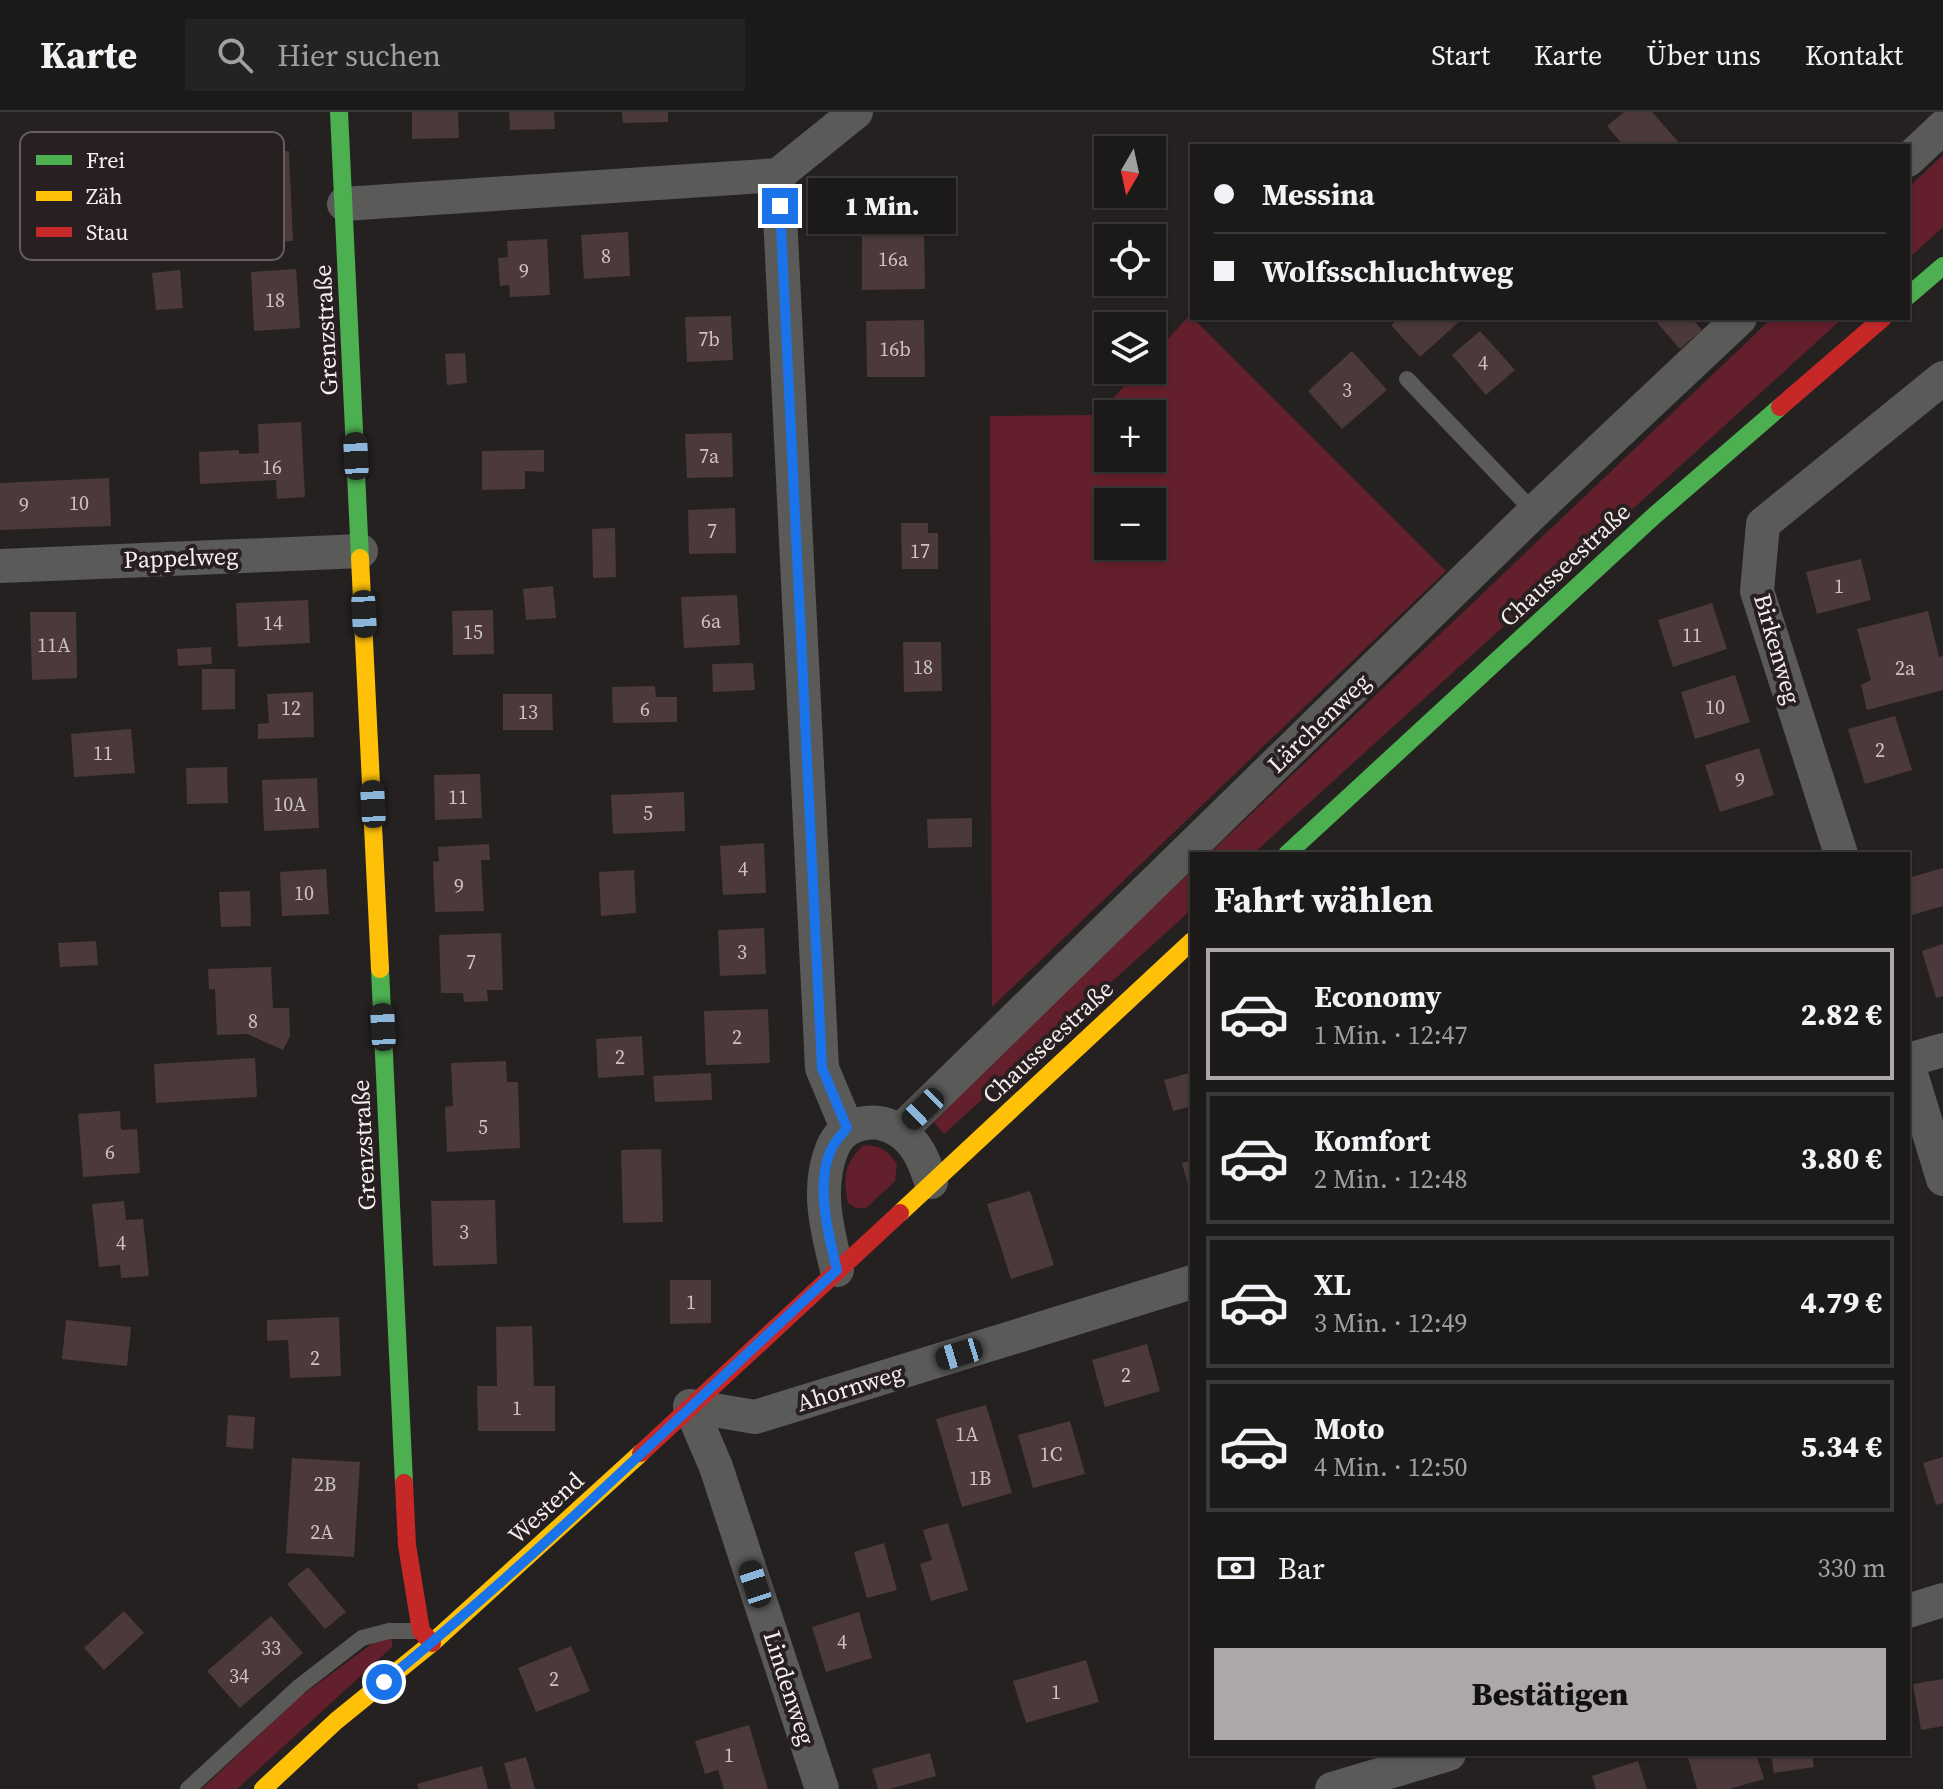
<!DOCTYPE html>
<html lang="de">
<head>
<meta charset="utf-8">
<style>
  body { margin:0; font-family:"Source Serif 4",serif; background:#252222; color:#f1f3f6; height:100vh; display:flex; flex-direction:column; font-size:30px; white-space:nowrap }
  * { box-sizing:border-box; margin:0 }
  p { font-size:26px; color:#a0a0a2 }
  .icon { flex:none; width:44px; height:44px; fill:none; stroke:currentColor; stroke-width:2; stroke-linecap:round; stroke-linejoin:round }
  .map { position:relative; flex:1; overflow:hidden }
  .side { position:absolute; left:1190px; top:740px; width:720px; height:904px; display:flex; flex-direction:column; background:#1c1919; border-radius:0px; box-shadow:0 2px 6px #0004,0 0 0 2px #3a3838 }
  .side>* { flex:none }
  .top-card { position:absolute; left:1190px; top:32px; width:720px; height:176px; border-radius:0px; box-shadow:0 2px 6px #0004,0 0 0 2px #3a3838; display:grid; align-content:center; height:176px; padding:0 24px; background:#1c1919 }
  .needle { width:52px; rotate:189deg }
  .controls { position:absolute; left:1094px; top:24px; display:grid; gap:16px }
  .controls a { display:grid; place-items:center; width:72px; height:72px; border-radius:0px; background:#1c1919; box-shadow:0 2px 6px #0004,0 0 0 2px #3a3838; font-size:40px }
  .end { position:absolute; width:36px; height:36px; margin:-18px; border:10px solid #1a73e8; background:#fff; box-shadow:0 0 0 4px #fff }
  .from { border-radius:50% }
  .bubble { position:absolute; height:56px; border-radius:0px; background:#1c1919; box-shadow:0 2px 6px #0004,0 0 0 2px #3a3838; font-size:26px; font-weight:800; line-height:56px; text-align:center }
  .car { position:absolute; width:24px; height:48px; margin:-24px -12px; border-radius:10px; box-shadow:0 0 6px 2px #0007; background:linear-gradient(#222 24%,#8ab4d8 0 40%,#222 0 76%,#8ab4d8 0 86%,#222 0) }
  .top-card b { display:flex; align-items:center; gap:28px; height:76px; font-size:30px }
  .top-card b+b { border-top:2px solid #3a3838 }
  .top-card i { width:20px; height:20px; background:#f1f3f6 }
  ul { padding:0; list-style:none }
  li { display:flex; align-items:center; gap:24px; height:132px; margin:0 16px 12px; padding:0 8px; border:4px solid #3a3838; border-radius:0px }
  li div { flex:1 }
  li b { display:block; font-size:30px }
  li em { font-style:normal; font-weight:800 }
  li.selected { border-color:#ada7a7 }
  li>.icon { width:72px; height:72px; stroke-width:1.5 }
  h2 { padding:0 24px; font-size:36px; line-height:96px }
  .pay { display:flex; align-items:center; gap:20px; height:88px; padding:0 24px; font-size:30px }
  .pay p { margin-inline-start:auto }
  .button { display:flex; gap:16px; margin-top:auto; padding:16px 24px }
  .button a { flex:1; height:92px; border-radius:0px; background:#ada7a7; color:#111; font-size:32px; font-weight:800; line-height:92px; text-align:center }
  header { display:flex; align-items:center; gap:48px; box-sizing:border-box; height:112px; padding:0 40px; background:#1c1919; border-bottom:2px solid #3a3838 }
  header strong { font-size:38px }
  nav { display:flex; gap:44px; margin-inline-start:auto; font-size:28px }
  .search { width:560px; height:72px; background:#252222; display:flex; align-items:center; gap:20px; box-sizing:border-box; padding:0 28px; border-radius:0px; color:#a0a0a2; font-size:30px }
  .map>svg:first-child { display:block }
  .green { fill:#631f2c; fill-rule:evenodd }
  .building { fill:#4b393b }
  .lines { fill:none; stroke-linecap:round; stroke-linejoin:round }
  .lane { stroke:#5a5a59; stroke-width:16 }
  .street { stroke:#5a5a59; stroke-width:34 }
  .fast { stroke:#4caf50; stroke-width:18 }
  .slow { stroke:#ffc107; stroke-width:18 }
  .jam { stroke:#c62828; stroke-width:18 }
  .route { stroke:#1a73e8; stroke-width:10 }
  .labels { text-anchor:middle; stroke-width:8; stroke-linejoin:round; paint-order:stroke }
  .number-label { font-size:20px; fill:#cbc2c2 }
  .street-label { font-size:24px; fill:#f6efef; stroke:#281f20 }
  .key { fill:#281f20; stroke:#665d5e; stroke-width:2 }
  .key-label { font-size:22px; fill:#f6efef }
</style>
</head>
<body>
<header>
<strong>Karte</strong>
<div class="search"><svg class="icon" aria-label="search" viewBox="0 0 24 24"><circle cx="10" cy="10" r="6"/><path d="M15 15l6 6"/></svg>Hier suchen</div>
<nav><a>Start</a><a>Karte</a><a>Über uns</a><a>Kontakt</a></nav>
</header>
<div class="map">
<svg width="1943" height="1677" viewBox="0 0 1943 1677">
  <rect width="100%" height="100%" fill="#262121"/>
  <path class="green" d="M1943 43V115L1908 147V76Z
    M1190 203 1446 459 992 895 990 304 1098 303 1139 258H1152V244ZM1152 302V346H1108V302ZM1152 390V434H1108V390Z
    M1772 206H1843L1253 742H1209Z
    M1192 758V797L944 1022 931 1007Z
    M864 1033C883 1035 886 1037 897 1052L895 1069 866 1096H856L848 1091C843 1065 844 1051 864 1033Z
    M392 1524V1535L237 1677H202L298 1586 376 1529Z"/>
  <path class="building" d="M412 0H458L459 26 412 27Z
    M509 0H554L555 17 510 18Z
    M622 0H668V10L623 11Z
    M1624 0H1652L1682 34H1624L1607 14Z
    M289 39 293 129 244 131 240 41Z
    M862 117H924L925 177 862 178Z
    M628 120 630 164 584 167 581 123Z
    M547 127 550 183 510 185 509 173 500 174 498 146 508 145 507 129Z
    M296 157 300 216 254 219 251 160Z
    M180 158 183 196 156 198 152 161Z
    M731 204 733 248 687 250 685 205Z
    M1399 206H1459L1461 208 1420 245 1391 213Z
    M1653 206H1692L1702 218 1680 237Z
    M924 208 925 265H867L866 209Z
    M1480 219 1515 258 1486 283 1452 243Z
    M1352 239 1387 278 1342 317 1308 279Z
    M465 241 467 271 447 273 445 242Z
    M301 310 305 385 277 387 276 368 200 372 199 340 239 338V342L259 341 258 312Z
    M732 321 733 365 687 366 685 322Z
    M544 338V360L525 359V377L482 378V339Z
    M109 366 111 414 0 418V371Z
    M735 396 736 441 689 442 688 398Z
    M901 411H928V421H938V457H902Z
    M615 416 616 465 593 466 592 417Z
    M1861 447 1871 488 1817 502 1806 460Z
    M553 474 556 506 526 508 523 477Z
    M737 483 740 533 684 536 681 485Z
    M308 488 310 531 238 535 236 491Z
    M1712 491 1727 537 1673 555 1658 508Z
    M493 498 494 542 453 543 452 499Z
    M1928 499 1939 545 1943 544V578L1867 598 1861 573 1871 568 1857 517Z
    M30 500H76L77 566 32 568Z
    M903 530H941L942 579 904 580Z
    M211 535 212 552 178 554 177 537Z
    M753 551 755 578 713 580 712 552Z
    M202 557H235V597L202 598Z
    M1735 563 1750 610 1695 627 1681 580Z
    M655 574 656 585H677V610L613 611 612 575Z
    M313 580 314 625 258 627V612L269 611 267 582Z
    M503 582H552L553 618H503Z
    M1895 604 1912 658 1865 672 1848 617Z
    M131 617 135 661 74 665 71 622Z
    M1759 636 1774 683 1720 700 1705 653Z
    M227 655 228 691 187 692 186 656Z
    M480 662 482 706 435 708 434 663Z
    M317 666 319 716 264 719 262 668Z
    M684 680 685 719 613 722 611 683Z
    M972 706V735L928 736 927 707Z
    M764 731 766 781 723 783 720 734Z
    M489 732 490 748H481L484 799 435 800 433 750 439 749 438 735Z
    M1943 756V794L1912 803 1908 790V766Z
    M326 757 329 802 282 804 280 760Z
    M634 758 636 801 601 804 599 760Z
    M250 779 251 814 221 815 219 780Z
    M764 816 766 862 720 864 718 818Z
    M501 821 503 878H487L488 889 464 890 463 881H441L439 823Z
    M96 829 98 853 60 855 58 831Z
    M1943 832V884L1936 886 1922 839Z
    M271 855 273 896H289L290 924 283 938 247 922 217 923 215 877 209 878 208 857Z
    M768 897 770 951 706 953 704 899Z
    M642 924 644 963 598 966 596 927Z
    M255 946 257 985 156 991 154 952Z
    M506 949 507 970H518L520 1036 447 1040 445 995 453 994 451 951Z
    M1192 960V994L1173 999 1164 968Z
    M711 961 712 988 655 990 653 964Z
    M120 999 121 1018 137 1017 140 1061 83 1065 78 1002Z
    M661 1037 663 1110 623 1111 621 1038Z
    M1192 1048V1084H1191L1182 1051Z
    M1030 1079 1054 1153 1011 1167 987 1092Z
    M495 1088 497 1152 433 1154 431 1089Z
    M124 1089 126 1108 143 1107 149 1164 121 1166 120 1153 99 1155 92 1092Z
    M670 1168H711V1211L670 1212Z
    M339 1205 341 1264 290 1266 288 1228 267 1229V1208Z
    M66 1208 131 1215 127 1254 62 1247Z
    M532 1214 534 1274H555V1319H478L477 1274H497L496 1215Z
    M1147 1232 1160 1279 1105 1295 1092 1248Z
    M986 1293 1012 1381 962 1395 936 1307Z
    M228 1303 255 1305 253 1337 226 1335Z
    M1070 1309 1085 1362 1033 1376 1018 1323Z
    M1943 1345V1391L1936 1393 1923 1351Z
    M292 1346 360 1350 354 1445 286 1441Z
    M948 1411 968 1478 931 1489 920 1452 932 1448 923 1418Z
    M884 1431 897 1478 867 1486 854 1440Z
    M308 1455 346 1500 325 1517 287 1472Z
    M124 1499 144 1521 104 1558 84 1536Z
    M859 1500 872 1546 826 1560 812 1515Z
    M271 1504 303 1541 240 1596 207 1559Z
    M571 1534 590 1579 536 1600 518 1556Z
    M1086 1548 1099 1590 1026 1611 1013 1569Z
    M1943 1567V1614L1921 1618 1913 1572Z
    M749 1613 768 1677H724L718 1658 705 1662 695 1629Z
    M930 1641 936 1664 890 1677H878L872 1657Z
    M1687 1642H1756L1764 1667 1729 1677H1697Z
    M1771 1642H1812L1814 1655 1774 1661Z
    M526 1645 535 1677H511L504 1651Z
    M1638 1649 1647 1677H1596L1592 1664Z
    M482 1654 488 1677H419L417 1672Z"/>
  <g class="lines">
    <path class="lane" d="M1407 267 1534 400
      M188 1677 300 1574 362 1526 389 1519H421"/>
    <path class="street" d="M1908 48 1943 15
      M778 63 822 956 847 1016
      M778 63 856 0
      M344 92 778 63
      M0 454 361 439
      M1841 742 1757 479 1763 412 1943 266
      M1908 948 1943 938
      M1908 952 1943 1067
      M900 1019 1534 400 1740 206
      M837 1158C827 1118 816 1077 832 1037 842 1010 876 1003 899 1019 917 1030 925 1051 931 1070
      M690 1294 755 1305 1192 1170
      M690 1294 716 1355 822 1677
      M1908 1499 1943 1488
      M1332 1677 1449 1642"/>
    <path class="fast" d="M339 0 360 446
      M1908 184 1943 154
      M1287 742 1655 403 1780 295
      M380 857 404 1371"/>
    <path class="slow" d="M360 446 380 857
      M900 1101 1192 829
      M263 1677 336 1609 432 1531 641 1341"/>
    <path class="jam" d="M1780 295 1883 206
      M641 1341 900 1101
      M404 1371 407 1433 421 1519 432 1531"/>
  </g>
  <g class="lines">
    <path class="route" d="M384 1570C542 1441 687 1296 837 1158 828 1122 813 1064 835 1031 838 1026 843 1021 847 1016L822 956 780 94"/>
  </g>
  <g class="labels">
    <g class="number-label">
      <text x="606" y="151">8</text>
      <text x="893" y="154">16a</text>
      <text x="524" y="166">9</text>
      <text x="275" y="195">18</text>
      <text x="709" y="234">7b</text>
      <text x="895" y="244">16b</text>
      <text x="1483" y="258">4</text>
      <text x="1347" y="285">3</text>
      <text x="709" y="351">7a</text>
      <text x="272" y="362">16</text>
      <text x="79" y="398">10</text>
      <text x="24" y="400">9</text>
      <text x="712" y="426">7</text>
      <text x="920" y="446">17</text>
      <text x="1839" y="481">1</text>
      <text x="711" y="516">6a</text>
      <text x="273" y="518">14</text>
      <text x="473" y="527">15</text>
      <text x="1692" y="530">11</text>
      <text x="54" y="540">11A</text>
      <text x="923" y="562">18</text>
      <text x="1905" y="563">2a</text>
      <text x="1715" y="602">10</text>
      <text x="291" y="603">12</text>
      <text x="645" y="604">6</text>
      <text x="528" y="607">13</text>
      <text x="1880" y="645">2</text>
      <text x="103" y="648">11</text>
      <text x="1740" y="675">9</text>
      <text x="458" y="692">11</text>
      <text x="290" y="699">10A</text>
      <text x="648" y="708">5</text>
      <text x="743" y="764">4</text>
      <text x="459" y="781">9</text>
      <text x="304" y="788">10</text>
      <text x="742" y="847">3</text>
      <text x="471" y="857">7</text>
      <text x="253" y="916">8</text>
      <text x="737" y="932">2</text>
      <text x="620" y="952">2</text>
      <text x="483" y="1022">5</text>
      <text x="110" y="1047">6</text>
      <text x="464" y="1127">3</text>
      <text x="121" y="1138">4</text>
      <text x="691" y="1197">1</text>
      <text x="315" y="1253">2</text>
      <text x="1126" y="1270">2</text>
      <text x="517" y="1303">1</text>
      <text x="967" y="1329">1A</text>
      <text x="1051" y="1349">1C</text>
      <text x="980" y="1373">1B</text>
      <text x="325" y="1379">2B</text>
      <text x="322" y="1427">2A</text>
      <text x="842" y="1537">4</text>
      <text x="271" y="1543">33</text>
      <text x="239" y="1571">34</text>
      <text x="554" y="1574">2</text>
      <text x="1056" y="1587">1</text>
      <text x="729" y="1650">1</text>
    </g>
    <g class="street-label">
      <text transform="translate(326 218) rotate(-93)" y="8">Grenzstraße</text>
      <text transform="translate(181 446) rotate(-2)" y="8">Pappelweg</text>
      <text transform="translate(1565 453) rotate(-43)" y="8">Chausseestraße</text>
      <text transform="translate(1777 537) rotate(74)" y="8">Birkenweg</text>
      <text transform="translate(1319 611) rotate(-44)" y="8">Lärchenweg</text>
      <text transform="translate(1048 930) rotate(-43)" y="8">Chausseestraße</text>
      <text transform="translate(364 1033) rotate(-93)" y="8">Grenzstraße</text>
      <text transform="translate(850 1276) rotate(-17)" y="8">Ahornweg</text>
      <text transform="translate(546 1396) rotate(-43)" y="8">Westend</text>
      <text transform="translate(789 1576) rotate(72)" y="8">Lindenweg</text>
    </g>
  </g>
  <rect x="20" y="20" width="264" height="128" rx="12" class="key"/>
  <rect x="36" y="43" width="36" height="10" fill="#4caf50"/>
  <rect x="36" y="79" width="36" height="10" fill="#ffc107"/>
  <rect x="36" y="115" width="36" height="10" fill="#c62828"/>
  <g class="key-label">
    <text x="86" y="56">Frei</text>
    <text x="86" y="92">Zäh</text>
    <text x="86" y="128">Stau</text>
  </g>
</svg>
<div class="controls">
<a><svg class="needle" viewBox="-14 -14 28 28"><path d="M0-13l5 13h-10z" fill="#e53935"/><path d="M0 13l5-13h-10z" fill="#a0a0a2"/></svg></a>
<a><svg class="icon" aria-label="locate" viewBox="0 0 24 24"><circle cx="12" cy="12" r="6"/><path d="M12 2v4M12 18v4M2 12h4M18 12h4"/></svg></a>
<a><svg class="icon" aria-label="layers" viewBox="0 0 24 24"><path d="M12 4l9 5-9 5-9-5zM3 14l9 5 9-5"/></svg></a>
<a>+</a>
<a>−</a>
</div>
<i class="end from" style="left:384px;top:1570px"></i>
<i class="end" style="left:780px;top:94px"></i>
<div class="bubble" style="left:808px;top:66px;width:148px">1 Min.</div>
<i class="car" style="left:356px;top:344px;rotate:357deg"></i>
<i class="car" style="left:364px;top:502px;rotate:177deg"></i>
<i class="car" style="left:373px;top:692px;rotate:357deg"></i>
<i class="car" style="left:383px;top:915px;rotate:357deg"></i>
<i class="car" style="left:923px;top:997px;rotate:226deg"></i>
<i class="car" style="left:959px;top:1242px;rotate:253deg"></i>
<i class="car" style="left:755px;top:1472px;rotate:342deg"></i>
<div class="top-card">
<b><i class="from"></i>Messina</b>
<b><i></i>Wolfsschluchtweg</b>
</div>
<section class="side">
<h2>Fahrt wählen</h2>
<ul>
<li class="selected"><svg class="icon" aria-label="car" viewBox="0 0 24 24"><path d="M5 17H2v-5l4-1 3-4h7l3 4 3 1v5h-3M9 17h6M6 11h13"/><circle cx="7" cy="17" r="2"/><circle cx="17" cy="17" r="2"/></svg><div><b>Economy</b><p>1 Min. · 12:47</p></div><em>2.82 €</em></li>
<li><svg class="icon" aria-label="car" viewBox="0 0 24 24"><path d="M5 17H2v-5l4-1 3-4h7l3 4 3 1v5h-3M9 17h6M6 11h13"/><circle cx="7" cy="17" r="2"/><circle cx="17" cy="17" r="2"/></svg><div><b>Komfort</b><p>2 Min. · 12:48</p></div><em>3.80 €</em></li>
<li><svg class="icon" aria-label="car" viewBox="0 0 24 24"><path d="M5 17H2v-5l4-1 3-4h7l3 4 3 1v5h-3M9 17h6M6 11h13"/><circle cx="7" cy="17" r="2"/><circle cx="17" cy="17" r="2"/></svg><div><b>XL</b><p>3 Min. · 12:49</p></div><em>4.79 €</em></li>
<li><svg class="icon" aria-label="car" viewBox="0 0 24 24"><path d="M5 17H2v-5l4-1 3-4h7l3 4 3 1v5h-3M9 17h6M6 11h13"/><circle cx="7" cy="17" r="2"/><circle cx="17" cy="17" r="2"/></svg><div><b>Moto</b><p>4 Min. · 12:50</p></div><em>5.34 €</em></li>
</ul>
<div class="pay"><svg class="icon" aria-label="cash" viewBox="0 0 24 24"><path d="M3 7h18v10H3z"/><circle cx="12" cy="12" r="2"/></svg>Bar<p>330 m</p></div>
<div class="button"><a>Bestätigen</a></div>
</section>
</div>
</body>
</html>
